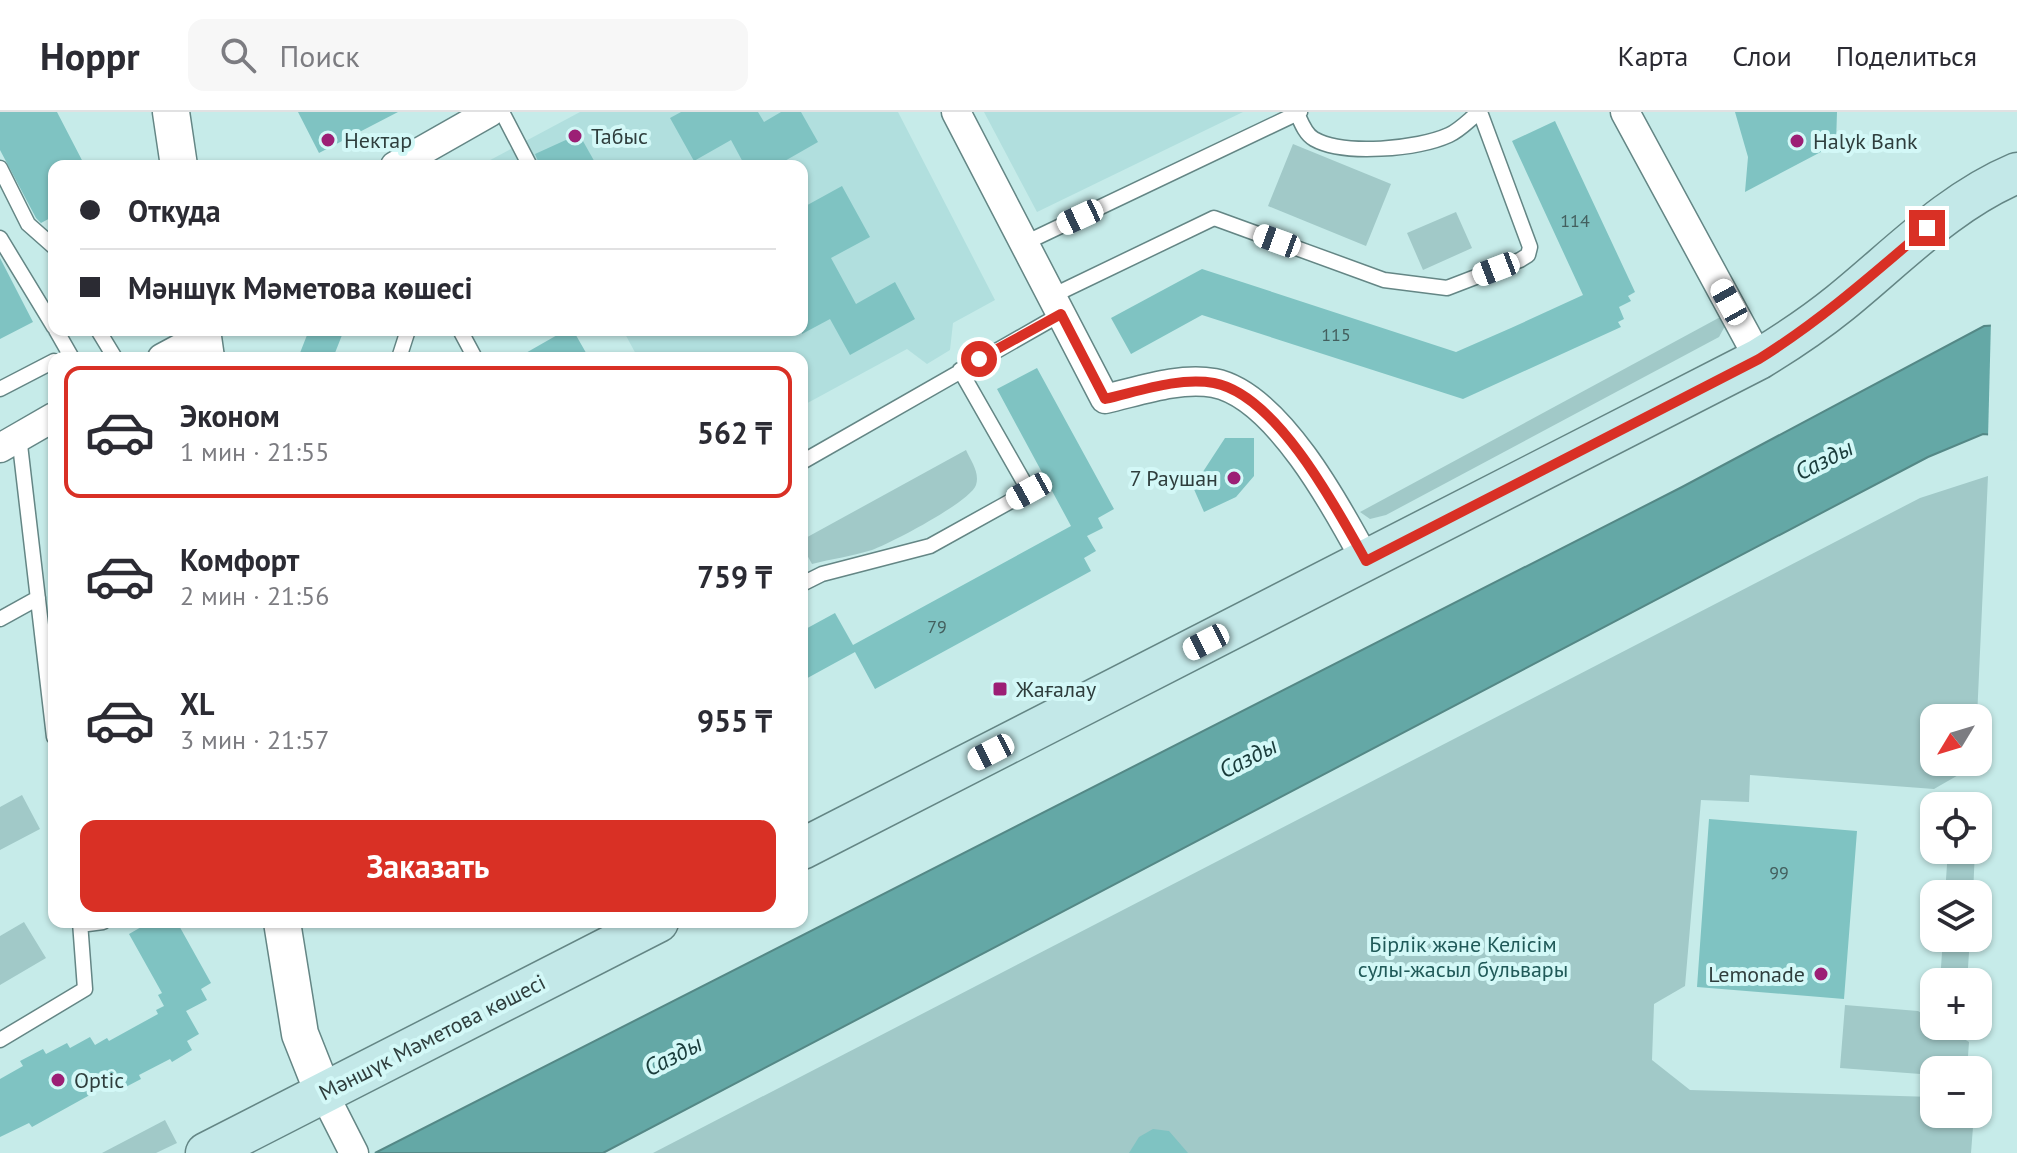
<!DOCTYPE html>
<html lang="ru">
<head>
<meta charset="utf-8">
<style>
  body { margin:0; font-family:"PT Sans",sans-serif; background:#f7f7f7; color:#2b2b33; height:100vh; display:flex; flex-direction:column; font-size:30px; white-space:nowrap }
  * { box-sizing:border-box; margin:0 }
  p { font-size:26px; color:#7c7c81 }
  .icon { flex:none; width:44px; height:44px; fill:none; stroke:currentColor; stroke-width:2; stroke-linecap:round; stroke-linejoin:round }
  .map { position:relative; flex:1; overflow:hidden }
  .details { position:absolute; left:48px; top:240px; width:760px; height:576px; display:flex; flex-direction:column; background:#fff; border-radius:16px; box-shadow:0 2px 6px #0004 }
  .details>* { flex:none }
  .banner { position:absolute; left:48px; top:48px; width:760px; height:176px; border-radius:16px; box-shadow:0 2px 6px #0004; display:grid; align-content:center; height:176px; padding:0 32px; background:#fff }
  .needle { width:52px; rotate:232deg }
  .tools { position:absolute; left:1920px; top:592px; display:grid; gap:16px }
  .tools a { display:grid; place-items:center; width:72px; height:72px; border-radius:16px; background:#fff; box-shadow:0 2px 6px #0004; font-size:40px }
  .end { position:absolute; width:36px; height:36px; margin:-18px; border:10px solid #d93025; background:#fff; box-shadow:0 0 0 4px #fff }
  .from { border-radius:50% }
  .car { position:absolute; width:24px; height:48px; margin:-24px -12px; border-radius:10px; box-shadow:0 0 6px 2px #0007; background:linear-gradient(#fff 24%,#345 0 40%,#fff 0 76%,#345 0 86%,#fff 0) }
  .banner b { display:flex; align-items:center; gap:28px; height:76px; font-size:30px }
  .banner b+b { border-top:2px solid #e1e1e2 }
  .banner i { width:20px; height:20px; background:#2b2b33 }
  ul { padding:14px 0 0; list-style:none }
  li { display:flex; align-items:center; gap:24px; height:132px; margin:0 16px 12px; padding:0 16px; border:4px solid transparent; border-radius:16px }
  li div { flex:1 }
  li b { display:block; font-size:30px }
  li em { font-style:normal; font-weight:700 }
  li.selected { border-color:#d93025 }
  li>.icon { width:72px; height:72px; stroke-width:1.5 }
  .button { display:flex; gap:16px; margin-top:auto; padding:16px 32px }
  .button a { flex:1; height:92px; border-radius:16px; background:#d93025; color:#fff; font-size:32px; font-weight:700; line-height:92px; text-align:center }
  header { display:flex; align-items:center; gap:48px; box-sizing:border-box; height:112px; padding:0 40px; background:#fff; border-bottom:2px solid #e1e1e2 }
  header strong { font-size:38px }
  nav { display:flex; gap:44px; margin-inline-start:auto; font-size:28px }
  .search { width:560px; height:72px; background:#f7f7f7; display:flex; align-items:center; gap:20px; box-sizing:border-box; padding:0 28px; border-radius:16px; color:#7c7c81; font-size:30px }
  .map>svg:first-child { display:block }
  .built { fill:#b1dfde }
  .green { fill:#a1c9c8 }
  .water { fill:#64a8a6; stroke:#548886; stroke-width:2 }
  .pier { fill:#c6ebe9 }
  .building { fill:#7fc3c2 }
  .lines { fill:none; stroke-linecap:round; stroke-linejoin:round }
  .service-casing { stroke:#648685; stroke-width:17 }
  .minor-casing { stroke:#648685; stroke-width:31 }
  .tertiary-casing { stroke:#648685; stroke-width:39 }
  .secondary-casing { stroke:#648685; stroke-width:43 }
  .service { stroke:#fff; stroke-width:14 }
  .minor { stroke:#fff; stroke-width:28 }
  .tertiary { stroke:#fff; stroke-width:36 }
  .secondary { stroke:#c3e8e8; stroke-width:40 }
  .route { stroke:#d93025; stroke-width:10 }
  .poi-dot { fill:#9c1f75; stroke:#d3f8f7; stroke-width:3 }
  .labels { text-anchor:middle; stroke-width:8; stroke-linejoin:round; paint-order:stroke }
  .number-label { font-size:18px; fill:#435f5e }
  .poi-label { font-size:22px; fill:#2f3e3d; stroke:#d3f8f7; text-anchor:start }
  .park-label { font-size:22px; fill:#205a59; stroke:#d3f8f7 }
  .street-label { font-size:22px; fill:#2f3e3d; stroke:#d3f8f7 }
  .water-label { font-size:24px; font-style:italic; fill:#1a3c3b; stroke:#d3f8f7 }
</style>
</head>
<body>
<header>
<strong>Hoppr</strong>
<div class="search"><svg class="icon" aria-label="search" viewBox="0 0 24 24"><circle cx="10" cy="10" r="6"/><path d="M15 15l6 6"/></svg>Поиск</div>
<nav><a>Карта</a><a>Слои</a><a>Поделиться</a></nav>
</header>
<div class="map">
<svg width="2017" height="1041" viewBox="0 0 2017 1041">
  <rect width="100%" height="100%" fill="#c6ebe9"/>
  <path class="built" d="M580 0H898L995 188 953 211 950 238 927 252 907 237 802 294V246H638L623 218H802V54H479Z
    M984 0H1243L1037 100Z"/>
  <path class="green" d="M1293 32 1391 72 1366 134 1268 94Z
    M1456 100 1472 136 1423 158 1407 121Z
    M1724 203 1725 214 1719 225 1386 403 1370 407 1360 400Z
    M966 338C971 349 980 361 976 373 970 390 891 431 872 438 853 444 831 447 812 452L802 434V428Z
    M1988 364 1977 606H1934V650H1975L1974 654 1934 677 1750 663 1749 690 1701 688 1685 874 1654 892 1652 948 1690 978 1934 985V1002H1974L1971 1041H653L1920 386Z
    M22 683 40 717 0 738V695Z
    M1948 738H1975L1973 782H1945Z
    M24 810 46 846 0 873V824Z
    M1943 826H1970L1967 870H1940Z
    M1845 893 1918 899 1934 908V914H1943L1969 930 1967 958H1934V963L1840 956Z
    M165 1008 177 1031 156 1041H102Z"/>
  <path class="water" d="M2017 212V325L1983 322 1928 345 603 1041H375L1682 375 1984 214Z"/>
  <path class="pier" d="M2017 208V329L1988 326 1991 209Z"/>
  <path class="building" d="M0 0H57L85 54H54V104L41 111 36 106 0 38Z
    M298 0H398L319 41Z
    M681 0H758L764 10 781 0H801L818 30 776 54H745L731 28 694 49 670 6Z
    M1735 0H1837L1836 32 1745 80 1748 45Z
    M1555 9 1635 180 1628 184 1631 189 1619 195 1624 207 1618 210 1621 215 1463 287 1202 203 1131 242 1111 206 1202 157 1456 240 1511 216 1583 183 1512 29Z
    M579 22 597 54H540L535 42Z
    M842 74 870 125 831 146 856 192 895 170 915 207 850 243 830 207 802 222V96Z
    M0 146 33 210 0 227Z
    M309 218H344L333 246H298Z
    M566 218H573L589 246H517Z
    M1037 256 1114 397 1098 406 1103 416 1087 424 1096 439 1084 446 1091 459 875 577 855 540 802 569V519L835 501 853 533 1071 414 997 277Z
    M1225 326H1254V364L1236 385 1204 400 1193 375Z
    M1709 707 1857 719 1844 887 1697 875Z
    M150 810H177L211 871 201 877 207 888 186 899 199 922 187 929 192 938 172 950 170 947 139 963 141 967 120 978 115 969 32 1015 29 1011 0 1025V967L23 954 20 949 43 937 46 942 67 931 70 936 90 925 95 933 107 926 109 929 158 902 156 898 164 894 158 883 162 881 129 822Z
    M1153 1017 1169 1019 1188 1041H1129L1139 1025Z"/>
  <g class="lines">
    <g class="service-casing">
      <path id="service" d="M502 0 530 54
        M1297 1C1301 10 1305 22 1314 27 1344 44 1418 37 1449 23 1460 18 1469 8 1479 0
        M0 56 28 112 54 135
        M0 126 54 215
        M1025 131 1300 0
        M1052 184 1214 106 1384 168 1447 176 1520 148 1528 143 1530 135 1480 0
        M56 218 72 246
        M98 218 115 246
        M460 218 475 246
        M399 246 408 218
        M0 277 54 249
        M19 324 54 625
        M802 350 1061 202
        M802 472 822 462 930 434 1029 379 960 258
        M0 507 38 486
        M80 813 103 810
        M0 928 85 877 80 810"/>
    </g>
    <g class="minor-casing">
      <path id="minor" d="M956 0 1105 287C1140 279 1178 265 1214 271 1277 283 1338 397 1366 449
        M1625 0 1759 247
        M395 54 490 0
        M162 246 203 224
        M0 336 54 305
        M323 980 354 1041"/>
    </g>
    <g class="tertiary-casing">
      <path id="tertiary" d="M171 0 179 54
        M202 218 206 246
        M282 810 300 922 323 980"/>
    </g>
    <g class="secondary-casing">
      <path id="secondary" d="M802 737 1759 247C1787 230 1814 212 1840 191 1897 145 1948 90 2017 61
        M206 1041 658 810"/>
    </g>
    <use href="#service" class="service"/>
    <use href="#minor" class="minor"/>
    <use href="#tertiary" class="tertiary"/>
    <use href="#secondary" class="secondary"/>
  </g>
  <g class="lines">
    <path class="route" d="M979 247 1061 202 1105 287C1140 279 1178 265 1214 271 1277 283 1337 397 1366 449L1759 247C1820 209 1872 163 1927 116"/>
  </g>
  <g class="poi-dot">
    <circle cx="575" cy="24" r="8"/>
    <circle cx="328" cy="28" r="8"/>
    <circle cx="1797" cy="29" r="8"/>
    <circle cx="1234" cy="366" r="8"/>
    <rect x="992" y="569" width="16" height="16" rx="4"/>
    <circle cx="1821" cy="862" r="8"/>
    <circle cx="58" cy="968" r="8"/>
  </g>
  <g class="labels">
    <g class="number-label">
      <text x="1575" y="115">114</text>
      <text x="1336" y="229">115</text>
      <text x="937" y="521">79</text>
      <text x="1779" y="767">99</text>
    </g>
    <g class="poi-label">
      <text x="591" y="32">Табыс</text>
      <text x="344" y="36">Нектар</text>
      <text x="1813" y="37">Halyk Bank</text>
      <text x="1218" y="374" text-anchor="end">7 Раушан</text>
      <text x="1016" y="585">Жағалау</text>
      <text x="1805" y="870" text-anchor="end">Lemonade</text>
      <text x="74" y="976">Optic</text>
    </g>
    <g class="park-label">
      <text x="1463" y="840">Бірлік және Келісім<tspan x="1463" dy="25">сулы-жасыл бульвары</tspan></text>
    </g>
    <g class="street-label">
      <text transform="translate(432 925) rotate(-27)" y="8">Мәншүк Мәметова көшесі</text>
    </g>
    <g class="water-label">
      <text transform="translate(1824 348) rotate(-27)" y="8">Сазды</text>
      <text transform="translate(1248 646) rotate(-27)" y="8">Сазды</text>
      <text transform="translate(673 944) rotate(-27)" y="8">Сазды</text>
    </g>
  </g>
</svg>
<div class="tools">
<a><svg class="needle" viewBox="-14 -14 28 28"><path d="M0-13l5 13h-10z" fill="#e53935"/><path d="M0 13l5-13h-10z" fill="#7c7c81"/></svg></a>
<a><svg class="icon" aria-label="locate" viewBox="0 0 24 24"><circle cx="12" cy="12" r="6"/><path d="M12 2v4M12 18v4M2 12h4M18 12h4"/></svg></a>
<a><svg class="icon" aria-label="layers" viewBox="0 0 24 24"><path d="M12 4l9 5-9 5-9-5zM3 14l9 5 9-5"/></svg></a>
<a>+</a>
<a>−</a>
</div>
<i class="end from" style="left:979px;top:247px"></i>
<i class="end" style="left:1927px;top:116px"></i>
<i class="car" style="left:1080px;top:105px;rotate:245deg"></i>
<i class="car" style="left:1277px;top:129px;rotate:290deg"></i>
<i class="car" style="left:1496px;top:157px;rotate:249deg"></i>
<i class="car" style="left:1729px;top:190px;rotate:331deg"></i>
<i class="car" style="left:1029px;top:379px;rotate:241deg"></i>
<i class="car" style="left:1206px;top:530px;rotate:243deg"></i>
<i class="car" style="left:991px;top:640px;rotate:243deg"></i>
<div class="banner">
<b><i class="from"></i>Откуда</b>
<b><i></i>Мәншүк Мәметова көшесі</b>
</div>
<section class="details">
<ul>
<li class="selected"><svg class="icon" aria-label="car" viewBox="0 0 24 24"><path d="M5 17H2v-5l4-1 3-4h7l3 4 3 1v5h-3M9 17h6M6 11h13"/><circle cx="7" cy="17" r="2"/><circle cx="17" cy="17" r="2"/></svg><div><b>Эконом</b><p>1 мин · 21:55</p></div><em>562 ₸</em></li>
<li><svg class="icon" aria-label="car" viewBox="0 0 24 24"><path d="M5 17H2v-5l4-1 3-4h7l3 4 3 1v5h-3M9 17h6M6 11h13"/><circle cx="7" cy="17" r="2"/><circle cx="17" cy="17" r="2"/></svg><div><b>Комфорт</b><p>2 мин · 21:56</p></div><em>759 ₸</em></li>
<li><svg class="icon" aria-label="car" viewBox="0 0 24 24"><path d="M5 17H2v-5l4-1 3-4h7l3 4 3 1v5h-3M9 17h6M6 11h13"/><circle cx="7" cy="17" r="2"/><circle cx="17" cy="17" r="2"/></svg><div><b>XL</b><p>3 мин · 21:57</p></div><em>955 ₸</em></li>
</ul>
<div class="button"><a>Заказать</a></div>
</section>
</div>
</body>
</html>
